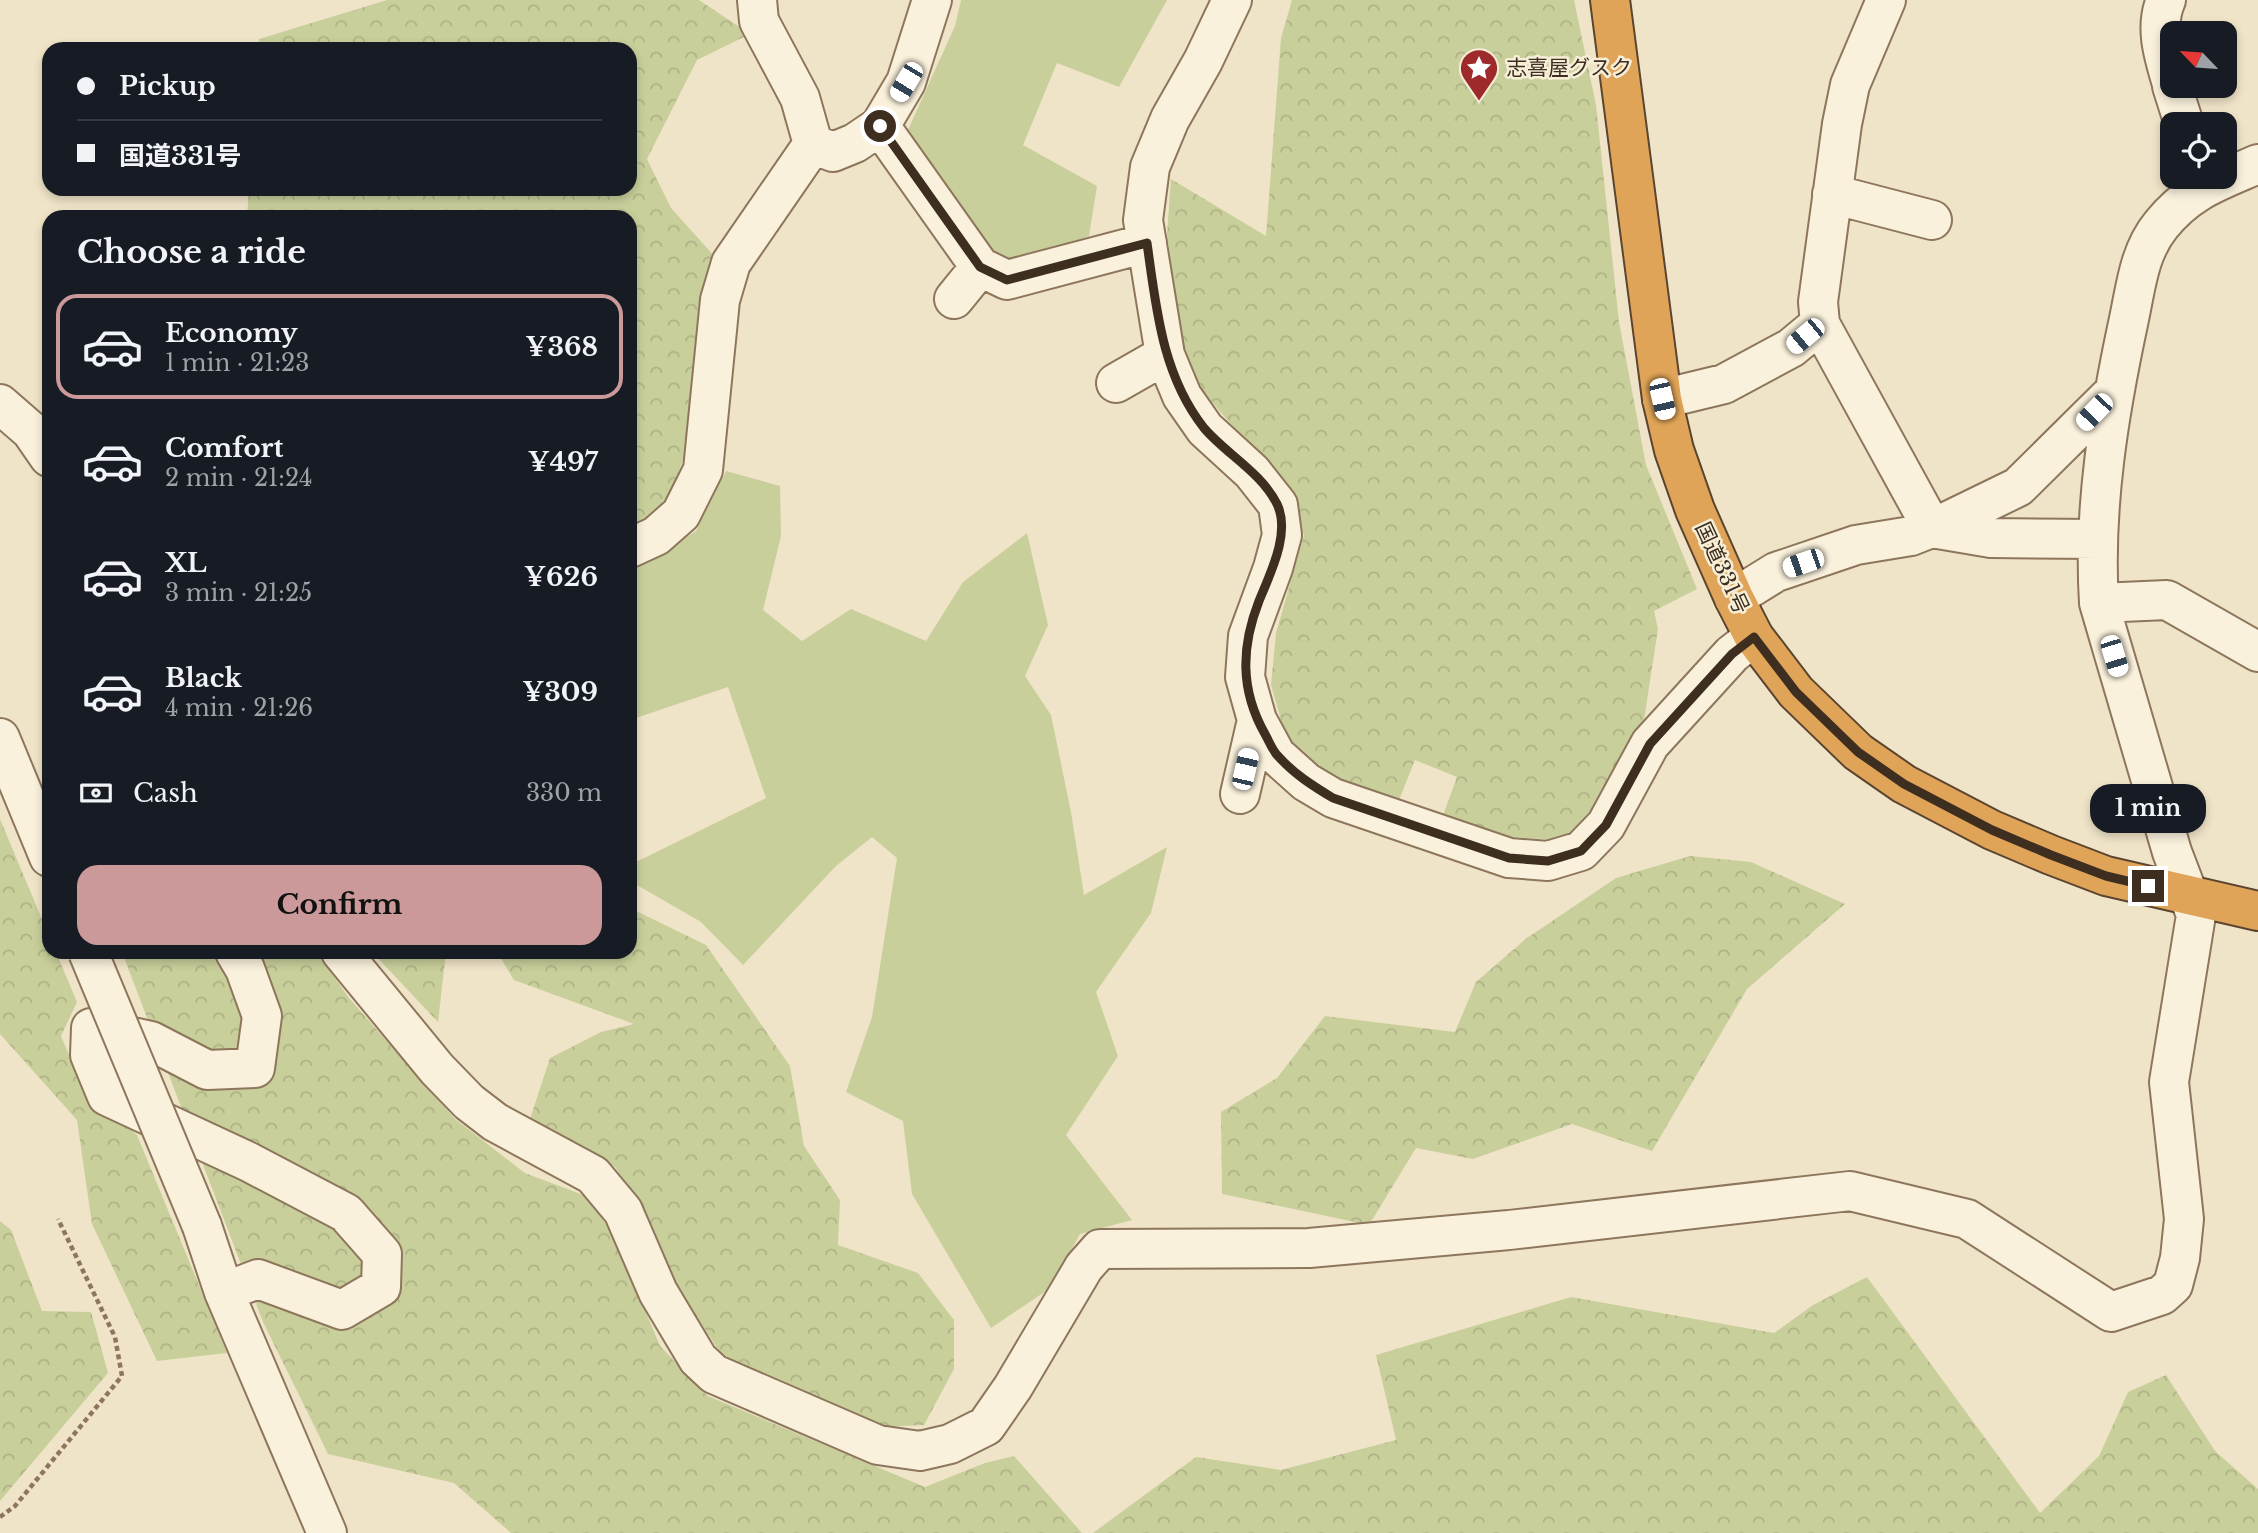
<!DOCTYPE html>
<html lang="en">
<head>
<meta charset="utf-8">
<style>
  body { margin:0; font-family:"Libre Baskerville","Noto Sans JP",serif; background:#20242c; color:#f1f3f6; height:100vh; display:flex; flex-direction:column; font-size:26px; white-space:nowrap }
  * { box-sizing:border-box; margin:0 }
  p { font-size:23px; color:#9ea1a6 }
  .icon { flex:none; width:38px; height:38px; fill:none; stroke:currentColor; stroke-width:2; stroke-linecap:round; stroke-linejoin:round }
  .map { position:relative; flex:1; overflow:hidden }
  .panel { position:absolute; left:42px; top:210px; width:595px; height:749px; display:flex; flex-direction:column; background:#171b24; border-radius:21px; box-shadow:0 4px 10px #0003 }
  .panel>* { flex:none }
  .hud { position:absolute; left:42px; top:42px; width:595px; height:154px; border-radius:21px; box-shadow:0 4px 10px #0003; display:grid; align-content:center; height:154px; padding:0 35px; background:#171b24 }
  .needle { width:46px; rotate:295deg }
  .tools { position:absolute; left:2160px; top:21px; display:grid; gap:14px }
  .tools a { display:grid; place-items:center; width:77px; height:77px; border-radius:14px; background:#171b24; box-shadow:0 4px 10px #0003; font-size:35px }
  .end { position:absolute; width:32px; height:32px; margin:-16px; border:9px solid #3d2e20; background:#fff; box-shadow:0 0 0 4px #fff }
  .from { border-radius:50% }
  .bubble { position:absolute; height:49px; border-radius:21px; background:#171b24; box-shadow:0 4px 10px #0003; font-size:23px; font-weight:700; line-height:49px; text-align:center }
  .car { position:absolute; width:21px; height:42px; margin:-21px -10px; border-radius:9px; box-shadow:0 0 5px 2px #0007; background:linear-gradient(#fff 24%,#345 0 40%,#fff 0 76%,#345 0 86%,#fff 0) }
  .hud b { display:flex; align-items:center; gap:24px; height:66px; font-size:26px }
  .hud b+b { border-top:2px solid #363941 }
  .hud i { width:18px; height:18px; background:#f1f3f6 }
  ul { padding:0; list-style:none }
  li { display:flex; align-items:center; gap:21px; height:105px; margin:0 14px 10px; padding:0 21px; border:4px solid transparent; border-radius:21px }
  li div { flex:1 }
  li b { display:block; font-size:26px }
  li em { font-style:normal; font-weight:700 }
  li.on { border-color:#cc999b }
  li>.icon { width:63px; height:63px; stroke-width:1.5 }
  h2 { padding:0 35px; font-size:32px; line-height:84px }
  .pay { display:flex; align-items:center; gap:18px; height:77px; padding:0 35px; font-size:26px }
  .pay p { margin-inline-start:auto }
  .button { display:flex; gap:14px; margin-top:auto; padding:14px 35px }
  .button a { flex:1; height:80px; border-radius:21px; background:#cc999b; color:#111; font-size:28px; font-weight:700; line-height:80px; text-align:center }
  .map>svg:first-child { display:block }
  .green { fill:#c9cf9b }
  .forest { fill:url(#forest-crowns) }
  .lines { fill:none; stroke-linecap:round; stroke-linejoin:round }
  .minor-casing { stroke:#8d765c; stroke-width:42 }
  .highway-casing { stroke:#5b4430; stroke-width:42 }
  .path { stroke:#8d765c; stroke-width:4.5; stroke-dasharray:5 3.5; stroke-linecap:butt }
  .minor { stroke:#faf1dc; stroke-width:38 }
  .highway { stroke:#e0a458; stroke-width:38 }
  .minor-bridge-casing { stroke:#8d765c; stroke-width:42; stroke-linecap:butt }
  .minor-bridge { stroke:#faf1dc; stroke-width:38 }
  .route { stroke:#3d2e20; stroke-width:9 }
  .labels { text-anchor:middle; stroke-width:5; stroke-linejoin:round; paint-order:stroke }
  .poi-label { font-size:21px; fill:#3d2e20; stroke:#f7eed8; text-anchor:start }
  .street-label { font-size:21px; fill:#3d2e20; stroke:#f7eed8 }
</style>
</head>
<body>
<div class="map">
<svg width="2258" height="1533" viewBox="0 0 2258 1533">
  <defs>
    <pattern id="forest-crowns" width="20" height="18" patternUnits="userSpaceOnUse" patternTransform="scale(1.75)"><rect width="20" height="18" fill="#c9cf9b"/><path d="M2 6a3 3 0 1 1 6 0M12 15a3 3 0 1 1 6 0" fill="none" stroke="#aeb285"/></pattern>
  </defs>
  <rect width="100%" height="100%" fill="#f0e4c8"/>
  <path class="green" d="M961 0H1167L1119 87 1057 63 1023 145 1097 186 1089 236 1022 260 995 256 907 132 955 26Z
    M726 471 780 486 781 536 763 610 802 641 851 609 926 641 963 582 1027 533 1048 625 1025 676 1051 715 1071 812 1084 895 1167 847 1151 913 1096 992 1118 1056 1066 1135 1132 1220 1080 1234 1049 1289 991 1328 912 1194 903 1121 846 1092 872 1017 897 858 872 837 836 866 743 965 701 922 630 881V865L766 798 728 687 630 720V566L646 562 696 531Z"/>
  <path class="forest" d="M387 0H699L750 34 697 60 647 159 671 208 716 258 689 444 665 508 630 531V217H247L249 189H630V49H261L259 39Z
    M1292 0H1574L1596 105 1619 322 1646 465 1697 589 1654 611 1658 629 1644 720 1594 820 1559 840 1507 837 1442 818 1457 777 1415 760 1397 805 1341 784 1287 741 1271 685 1276 633 1304 535 1291 494 1193 380 1177 318 1167 234 1171 179 1266 236 1281 38Z
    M0 819 49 936V952H56L77 1002 61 1036 84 1090 137 1135 227 1353 157 1361 92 1224 77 1120 0 1034Z
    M1690 856 1751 862 1845 904 1747 989 1652 1151 1572 1124 1473 1159 1416 1148 1369 1225 1222 1194 1221 1112 1277 1078 1325 1016 1455 1032 1476 982 1527 938 1616 878Z
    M630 908 706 945 790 1066 804 1146 840 1200 838 1245 918 1273 954 1320V1369L924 1425 878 1427 794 1397 722 1355 672 1281 647 1218 615 1167 529 1122 550 1058 601 1032 634 1024 514 980 497 952H630Z
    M122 952H317L349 998 455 1119 525 1173 586 1196 614 1236 660 1346 708 1396 925 1487 985 1463 1014 1456 1082 1533H511L454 1483 328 1454 263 1322Z
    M372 952H446L438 1022Z
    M0 1221 11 1230 42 1311 91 1312 108 1373 0 1501Z
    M1867 1277 2040 1513 2099 1456 2128 1392 2166 1375 2215 1451 2258 1489V1533H1093L1196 1457 1281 1470 1396 1440 1376 1355 1571 1297 1774 1333 1813 1305Z"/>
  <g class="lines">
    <g class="minor-casing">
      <path id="minor" d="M757 0 759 21 800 98 813 144 833 152 855 143 880 126 906 82 932 0
        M1232 0 1203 61 1170 119 1150 167 1143 220 1165 355 1182 396 1205 429 1252 472 1278 505 1282 535 1273 568 1248 636 1245 677 1257 720 1276 755 1306 782 1333 798 1509 858 1548 861 1581 851 1606 825 1650 744 1732 654 1754 637
        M2166 0C2154 27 2164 57 2172 84
        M2172 86 2184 124
        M880 126 980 267 1007 280 1147 243
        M1832 194 1932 220
        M954 299 980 267
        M1820 324 1932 528 1991 538 2098 539
        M1116 383 1165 355
        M1662 399 1724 384 1791 348 1820 324 1818 302 1842 124 1850 85 1886 0
        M0 404 31 431 49 457
        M630 548 656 536 681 514 703 470 720 300 731 263 813 144
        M1734 598 1776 572 1856 545 1911 536 1944 523 2018 487 2112 394
        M2099 603 2167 600 2258 652
        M0 738 49 857
        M1240 794 1257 720
        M341 952 437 1069 469 1102 495 1122 593 1175 623 1211 658 1292 698 1359 714 1374 878 1445 920 1451 950 1444 986 1426 1013 1387 1084 1267 1100 1249 1309 1248 1509 1230 1850 1191 1967 1219 2111 1312 2162 1295 2173 1285 2180 1258 2184 1219 2169 1082 2196 915 2172 852 2099 603C2093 508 2109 412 2129 319 2136 286 2139 252 2161 225 2189 190 2219 181 2258 164
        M202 1226 224 1292 327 1533
        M224 1292 258 1279 342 1310 381 1287 382 1254 346 1213 249 1162 107 1096 90 1055 91 1028 151 1041 207 1070 255 1068 262 1016 245 969 235 952"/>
    </g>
    <g class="highway-casing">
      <path id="highway" d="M1610 0 1662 399 1674 450 1695 510 1734 598 1754 637 1796 692 1858 752 1904 784 1992 830 2051 855 2106 876 2258 911"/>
    </g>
    <path class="path" d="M0 1517 15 1506 122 1376 115 1337 58 1219"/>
    <use href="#minor" class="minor"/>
    <use href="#highway" class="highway"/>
    <g class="minor-bridge-casing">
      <path id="minor-bridge" d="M88 952 202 1226"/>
    </g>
    <use href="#minor-bridge" class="minor-bridge"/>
  </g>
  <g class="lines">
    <path class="route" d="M880 126 980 267 1007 280 1147 243C1156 307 1162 375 1204 428 1226 454 1261 472 1277 504 1291 533 1270 574 1259 601 1241 647 1240 690 1265 734 1269 741 1272 750 1278 756 1294 774 1313 786 1333 798L1509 858 1548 861 1581 851 1606 825 1650 744 1732 654 1754 637 1796 692 1858 752 1904 784 1992 830 2051 855 2106 876 2148 886"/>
  </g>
  <defs>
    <g id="sight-pin" transform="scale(2.0125)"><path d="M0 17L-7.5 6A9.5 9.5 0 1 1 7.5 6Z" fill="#9e2a2b" stroke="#f7eed8"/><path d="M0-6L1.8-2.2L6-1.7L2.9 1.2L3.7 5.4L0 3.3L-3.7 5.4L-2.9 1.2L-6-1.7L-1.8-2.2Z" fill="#fff"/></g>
  </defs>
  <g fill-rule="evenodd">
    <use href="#sight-pin" x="1479" y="68"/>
  </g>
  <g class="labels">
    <g class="poi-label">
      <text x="1506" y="75">志喜屋グスク</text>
    </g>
    <g class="street-label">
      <text transform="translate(1722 568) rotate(65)" y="7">国道331号</text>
    </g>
  </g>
</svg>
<div class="tools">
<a><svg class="needle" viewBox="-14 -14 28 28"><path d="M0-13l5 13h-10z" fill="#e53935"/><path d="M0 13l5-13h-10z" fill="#9ea1a6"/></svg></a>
<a><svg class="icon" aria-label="locate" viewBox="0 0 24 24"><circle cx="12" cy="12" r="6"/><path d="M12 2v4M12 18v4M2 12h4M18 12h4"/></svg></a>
</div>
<i class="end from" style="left:880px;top:126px"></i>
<i class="end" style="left:2148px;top:886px"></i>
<div class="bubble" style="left:2090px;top:784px;width:116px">1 min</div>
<i class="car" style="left:906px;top:82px;rotate:211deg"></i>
<i class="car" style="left:1805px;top:336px;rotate:230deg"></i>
<i class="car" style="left:1662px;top:399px;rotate:167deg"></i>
<i class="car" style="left:2094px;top:412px;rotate:224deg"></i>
<i class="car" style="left:1803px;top:563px;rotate:251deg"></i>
<i class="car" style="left:2114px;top:656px;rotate:163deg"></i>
<i class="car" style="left:1245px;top:769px;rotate:13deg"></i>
<div class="hud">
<b><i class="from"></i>Pickup</b>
<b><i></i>国道331号</b>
</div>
<section class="panel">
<h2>Choose a ride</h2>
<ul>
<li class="on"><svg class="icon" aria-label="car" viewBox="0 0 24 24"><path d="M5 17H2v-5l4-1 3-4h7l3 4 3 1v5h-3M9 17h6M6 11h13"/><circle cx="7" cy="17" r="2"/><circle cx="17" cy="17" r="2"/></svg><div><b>Economy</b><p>1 min · 21:23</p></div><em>¥368</em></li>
<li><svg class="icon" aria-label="car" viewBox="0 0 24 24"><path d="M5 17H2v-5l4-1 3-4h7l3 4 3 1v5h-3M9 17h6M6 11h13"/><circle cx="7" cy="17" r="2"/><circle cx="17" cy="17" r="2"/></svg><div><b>Comfort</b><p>2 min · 21:24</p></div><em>¥497</em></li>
<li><svg class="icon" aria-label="car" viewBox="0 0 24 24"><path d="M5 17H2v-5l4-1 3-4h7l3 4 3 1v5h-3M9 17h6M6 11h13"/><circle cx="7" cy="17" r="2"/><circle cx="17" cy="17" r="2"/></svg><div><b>XL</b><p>3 min · 21:25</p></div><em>¥626</em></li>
<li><svg class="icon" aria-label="car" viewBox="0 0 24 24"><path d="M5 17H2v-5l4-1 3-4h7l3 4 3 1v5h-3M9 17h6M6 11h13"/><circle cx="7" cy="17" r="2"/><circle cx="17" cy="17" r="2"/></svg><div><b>Black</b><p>4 min · 21:26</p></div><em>¥309</em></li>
</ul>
<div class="pay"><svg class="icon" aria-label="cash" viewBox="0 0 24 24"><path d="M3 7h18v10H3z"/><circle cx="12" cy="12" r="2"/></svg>Cash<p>330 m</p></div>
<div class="button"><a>Confirm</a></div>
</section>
</div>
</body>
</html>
